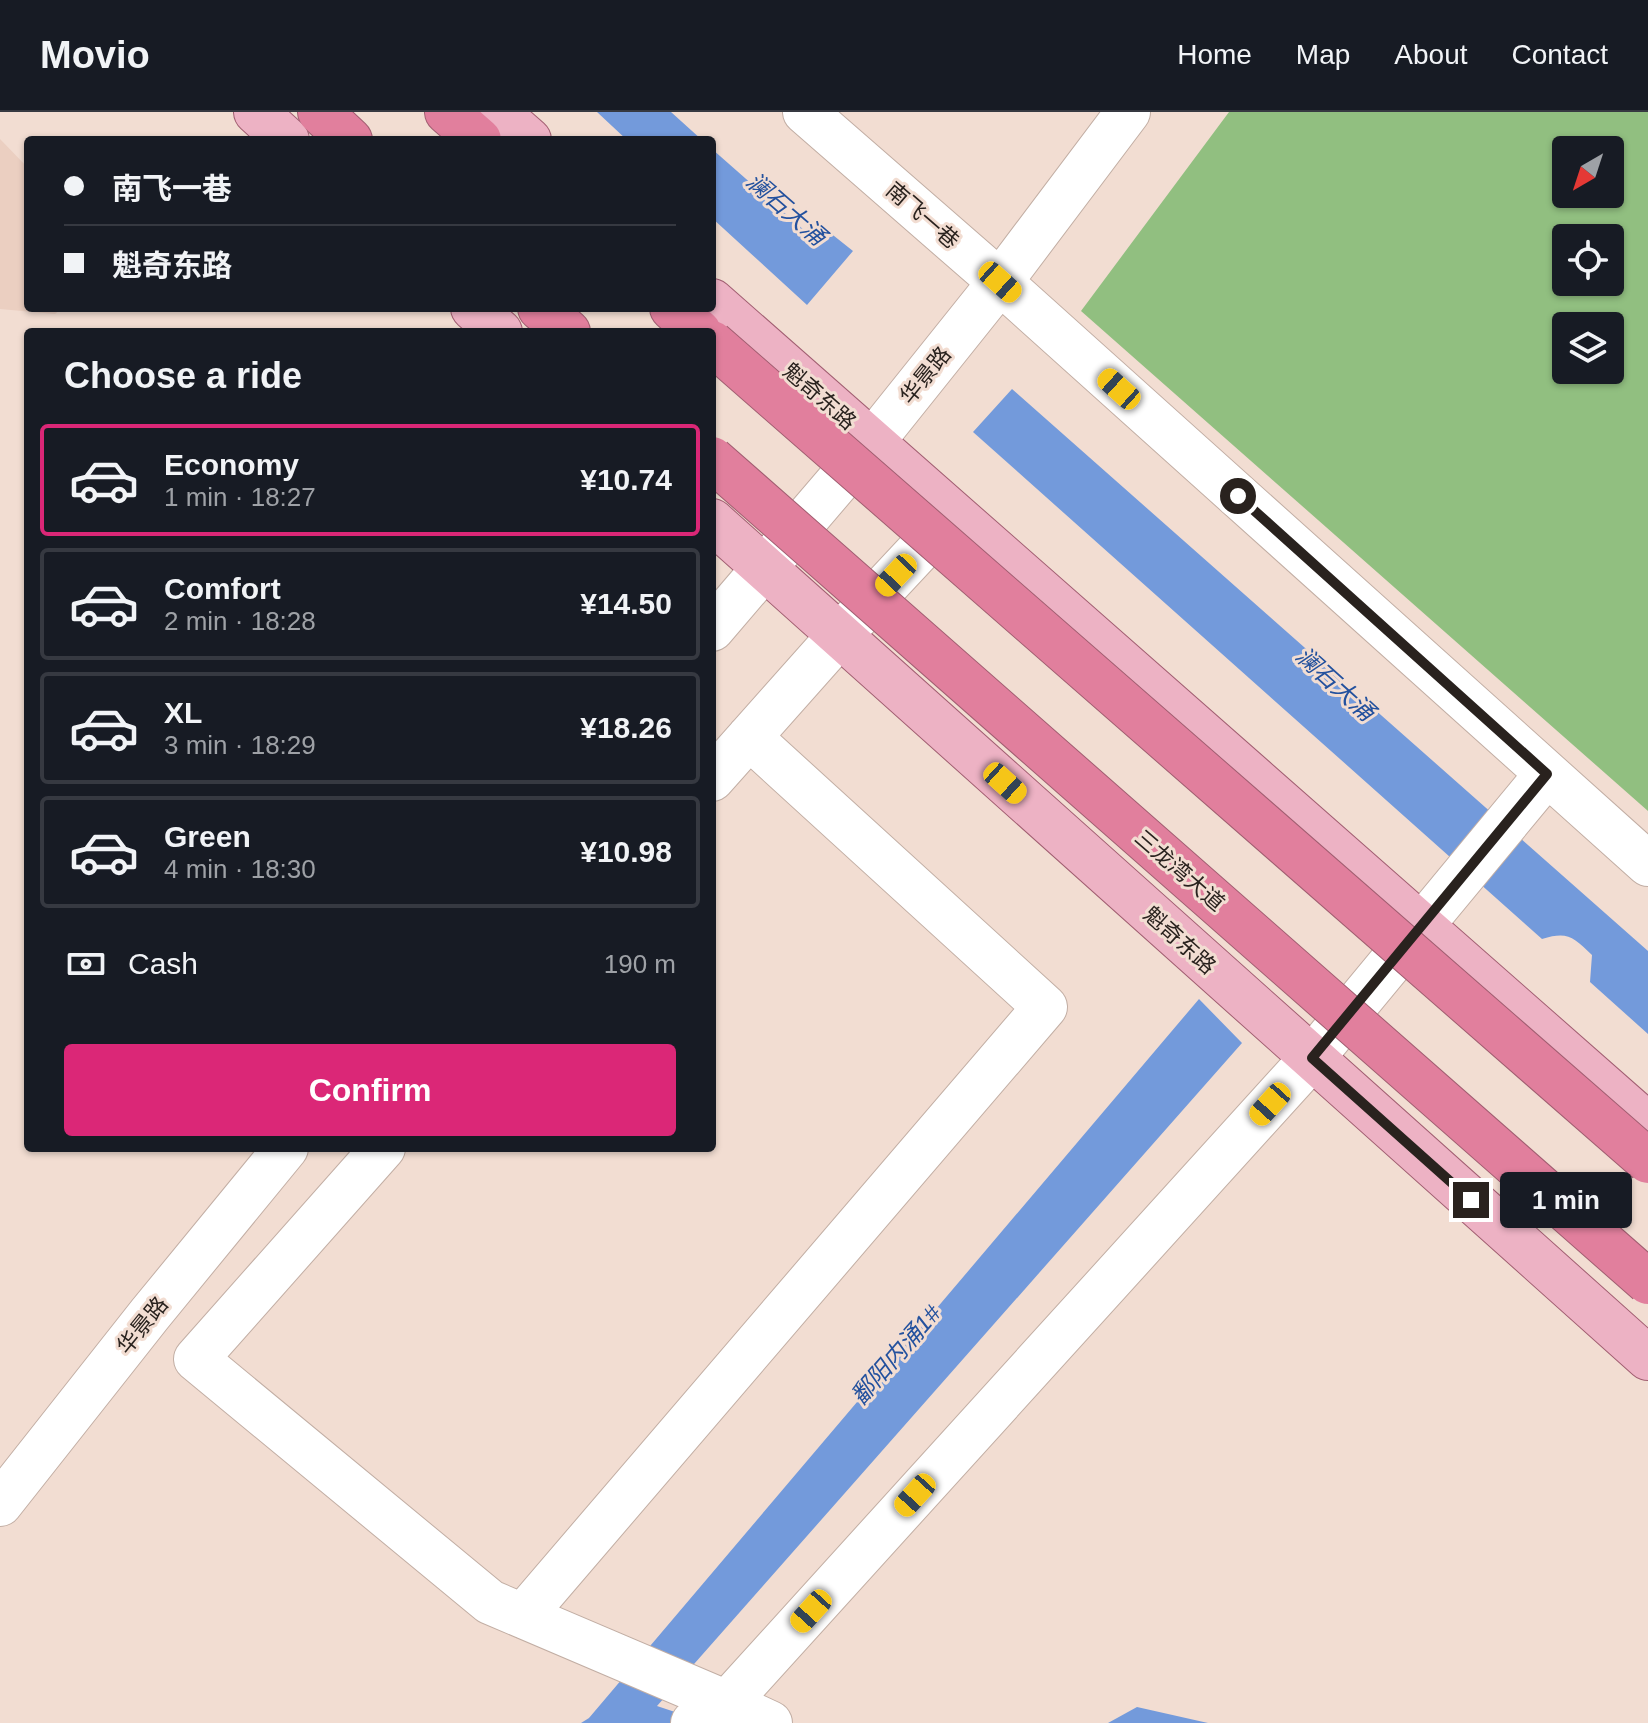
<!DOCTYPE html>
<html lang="en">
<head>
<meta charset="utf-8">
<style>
  body { margin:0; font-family:Helvetica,"Noto Sans SC",sans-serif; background:#20242c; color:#f1f3f6; height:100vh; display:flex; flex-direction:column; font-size:30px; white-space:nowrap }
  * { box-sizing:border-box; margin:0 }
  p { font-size:26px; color:#9ea1a6 }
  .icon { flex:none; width:44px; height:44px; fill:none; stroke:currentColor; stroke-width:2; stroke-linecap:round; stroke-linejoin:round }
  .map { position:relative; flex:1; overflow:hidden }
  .side { position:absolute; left:24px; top:216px; width:692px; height:824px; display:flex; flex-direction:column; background:#171b24; border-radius:8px; box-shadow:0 2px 6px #0004 }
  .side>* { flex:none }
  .top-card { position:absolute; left:24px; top:24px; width:692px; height:176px; border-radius:8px; box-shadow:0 2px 6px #0004; display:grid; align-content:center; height:176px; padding:0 40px; background:#171b24 }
  .needle { width:52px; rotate:219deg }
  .controls { position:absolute; left:1552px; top:24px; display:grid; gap:16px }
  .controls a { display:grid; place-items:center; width:72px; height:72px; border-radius:8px; background:#171b24; box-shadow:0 2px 6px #0004; font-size:40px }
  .end { position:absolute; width:36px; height:36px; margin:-18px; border:10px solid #29221e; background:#fff; box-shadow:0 0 0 4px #fff }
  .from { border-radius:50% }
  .bubble { position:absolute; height:56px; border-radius:8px; background:#171b24; box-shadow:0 2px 6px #0004; font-size:26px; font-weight:600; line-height:56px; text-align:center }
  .car { position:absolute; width:24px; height:48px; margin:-24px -12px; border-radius:10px; box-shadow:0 0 6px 2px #0007; background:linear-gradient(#f5c518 24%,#345 0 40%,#f5c518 0 76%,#345 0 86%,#f5c518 0) }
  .top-card b { display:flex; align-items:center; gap:28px; height:76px; font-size:30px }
  .top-card b+b { border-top:2px solid #363941 }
  .top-card i { width:20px; height:20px; background:#f1f3f6 }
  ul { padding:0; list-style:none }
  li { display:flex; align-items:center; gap:24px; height:112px; margin:0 16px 12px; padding:0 24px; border:4px solid #363941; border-radius:8px }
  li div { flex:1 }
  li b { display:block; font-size:30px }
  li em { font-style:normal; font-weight:600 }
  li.active { border-color:#db2777 }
  li>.icon { width:72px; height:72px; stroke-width:1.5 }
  h2 { padding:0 40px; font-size:36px; line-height:96px }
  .pay { display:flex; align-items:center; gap:20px; height:88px; padding:0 40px; font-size:30px }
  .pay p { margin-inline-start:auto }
  .primary-button { display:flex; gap:16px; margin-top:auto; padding:16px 40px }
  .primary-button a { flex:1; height:92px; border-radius:8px; background:#db2777; color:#fff; font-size:32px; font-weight:600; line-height:92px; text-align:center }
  header { display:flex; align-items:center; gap:48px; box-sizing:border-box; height:112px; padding:0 40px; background:#171b24; border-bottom:2px solid #363941 }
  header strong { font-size:38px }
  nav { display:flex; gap:44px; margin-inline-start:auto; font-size:28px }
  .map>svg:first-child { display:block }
  .built { fill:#ebcfc1 }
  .green { fill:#91bf80; fill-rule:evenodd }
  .water { fill:#739adb }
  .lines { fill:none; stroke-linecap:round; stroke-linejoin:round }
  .minor-casing { stroke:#c2aea4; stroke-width:46 }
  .major-casing { stroke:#a15e71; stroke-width:46 }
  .highway-casing { stroke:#a15e71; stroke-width:46 }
  .minor { stroke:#fff; stroke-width:44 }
  .major { stroke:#edb2c4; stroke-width:44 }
  .highway { stroke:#e17f9d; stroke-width:44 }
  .highway-bridge-casing { stroke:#a15e71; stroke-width:46; stroke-linecap:butt }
  .highway-bridge { stroke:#e17f9d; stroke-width:44 }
  .route { stroke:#29221e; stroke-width:10 }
  .labels { text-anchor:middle; stroke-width:6; stroke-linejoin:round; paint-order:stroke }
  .street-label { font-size:22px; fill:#29221e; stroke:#f2ddd2 }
  .water-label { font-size:24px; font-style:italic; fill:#23519e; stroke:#f2ddd2 }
</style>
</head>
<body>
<header>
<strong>Movio</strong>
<nav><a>Home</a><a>Map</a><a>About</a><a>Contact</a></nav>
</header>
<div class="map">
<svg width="1648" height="1611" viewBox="0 0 1648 1611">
  <rect width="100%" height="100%" fill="#f2ddd2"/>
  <path class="built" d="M0 27 28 56V196H62L55 202 0 197Z"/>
  <path class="green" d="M1229 0H1648V699L1081 199ZM1566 38H1610V82H1566ZM1566 126H1610V170H1566ZM1566 214H1610V258H1566Z"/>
  <path class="water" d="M597 0H671L702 28H627Z
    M712 37 805 119 814 108 853 139 807 193 712 106Z
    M1012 277 1648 839V922L1590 870 1592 843C1573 825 1568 819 1542 827L973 320Z
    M1199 887 1242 931 657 1594 708 1611H581L589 1606Z
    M1137 1595 1208 1611H1108Z"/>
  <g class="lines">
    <g class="minor-casing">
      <path id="minor" d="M805 0 1000 170 1648 752
        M712 517 872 330 1000 170 1128 0
        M712 667 839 524 953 402
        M383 1036 196 1247 490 1490 727 1591 1312 946 1547 662
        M0 1392 150 1202 286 1036
        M523 1504 1045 895 749 625
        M693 1611 727 1591 770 1611"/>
    </g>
    <g class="major-casing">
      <path id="major" d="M256 0 287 28
        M497 0 529 28
        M712 189 1648 1013
        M473 196 500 220
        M712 409 1648 1246"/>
    </g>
    <g class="highway-casing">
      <path id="highway" d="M320 0 350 28
        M447 0 479 28
        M540 196 568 220
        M672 196 699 220"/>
    </g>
    <use href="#minor" class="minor"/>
    <use href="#major" class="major"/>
    <use href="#highway" class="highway"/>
    <g class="highway-bridge-casing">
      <path id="highway-bridge" d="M712 231 1648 1049
        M712 347 1648 1170"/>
    </g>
    <use href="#highway-bridge" class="highway-bridge"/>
  </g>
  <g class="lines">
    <path class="route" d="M1238 384 1547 662 1312 946 1471 1088"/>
  </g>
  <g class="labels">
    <g class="street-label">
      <text transform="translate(923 103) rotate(41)" y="8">南飞一巷</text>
      <text transform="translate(925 263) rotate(-51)" y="8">华景路</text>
      <text transform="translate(820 284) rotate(41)" y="8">魁奇东路</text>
      <text transform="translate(1180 758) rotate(41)" y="8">三龙湾大道</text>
      <text transform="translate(1180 828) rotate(42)" y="8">魁奇东路</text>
      <text transform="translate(142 1213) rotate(-51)" y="8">华景路</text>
    </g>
    <g class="water-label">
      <text transform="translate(786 97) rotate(41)" y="8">澜石大涌</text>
      <text transform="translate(1335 572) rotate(42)" y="8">澜石大涌</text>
      <text transform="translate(896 1243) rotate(-49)" y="8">鄱阳内涌1#</text>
    </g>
  </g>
</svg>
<div class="controls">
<a><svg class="needle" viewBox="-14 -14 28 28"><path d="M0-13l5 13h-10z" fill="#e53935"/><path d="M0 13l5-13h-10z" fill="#9ea1a6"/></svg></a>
<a><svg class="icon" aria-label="locate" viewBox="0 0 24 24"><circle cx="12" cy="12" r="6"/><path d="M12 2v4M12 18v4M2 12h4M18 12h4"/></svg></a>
<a><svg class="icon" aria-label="layers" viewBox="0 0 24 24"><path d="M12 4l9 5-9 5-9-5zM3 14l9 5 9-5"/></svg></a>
</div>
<i class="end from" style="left:1238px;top:384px"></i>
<i class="end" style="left:1471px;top:1088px"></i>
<div class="bubble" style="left:1500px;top:1060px;width:132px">1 min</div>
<i class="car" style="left:1000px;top:170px;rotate:132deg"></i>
<i class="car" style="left:1119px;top:277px;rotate:312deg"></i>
<i class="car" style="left:896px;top:463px;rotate:223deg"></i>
<i class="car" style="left:1005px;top:671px;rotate:132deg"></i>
<i class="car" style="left:1270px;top:992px;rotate:222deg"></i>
<i class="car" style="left:915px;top:1383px;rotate:222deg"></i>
<i class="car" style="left:811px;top:1499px;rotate:222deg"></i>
<div class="top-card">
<b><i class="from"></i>南飞一巷</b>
<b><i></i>魁奇东路</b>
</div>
<section class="side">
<h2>Choose a ride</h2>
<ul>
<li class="active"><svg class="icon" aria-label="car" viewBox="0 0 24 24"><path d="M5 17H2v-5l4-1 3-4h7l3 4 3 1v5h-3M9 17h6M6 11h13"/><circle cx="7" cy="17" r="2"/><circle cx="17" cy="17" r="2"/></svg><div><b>Economy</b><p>1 min · 18:27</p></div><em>¥10.74</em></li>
<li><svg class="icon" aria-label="car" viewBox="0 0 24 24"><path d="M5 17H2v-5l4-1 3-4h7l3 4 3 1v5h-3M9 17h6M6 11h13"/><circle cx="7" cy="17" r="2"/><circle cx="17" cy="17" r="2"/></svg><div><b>Comfort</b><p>2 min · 18:28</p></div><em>¥14.50</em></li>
<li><svg class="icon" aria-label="car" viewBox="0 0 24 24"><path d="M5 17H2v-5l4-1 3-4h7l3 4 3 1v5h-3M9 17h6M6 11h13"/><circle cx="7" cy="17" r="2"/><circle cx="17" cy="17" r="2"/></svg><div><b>XL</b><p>3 min · 18:29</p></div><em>¥18.26</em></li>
<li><svg class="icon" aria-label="car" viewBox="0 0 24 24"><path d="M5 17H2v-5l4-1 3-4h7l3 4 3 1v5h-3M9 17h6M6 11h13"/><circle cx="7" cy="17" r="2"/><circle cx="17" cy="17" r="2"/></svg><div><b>Green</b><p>4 min · 18:30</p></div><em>¥10.98</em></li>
</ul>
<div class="pay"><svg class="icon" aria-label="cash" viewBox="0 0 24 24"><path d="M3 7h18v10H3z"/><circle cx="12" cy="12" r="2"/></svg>Cash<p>190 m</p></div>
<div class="primary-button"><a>Confirm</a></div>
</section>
</div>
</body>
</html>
